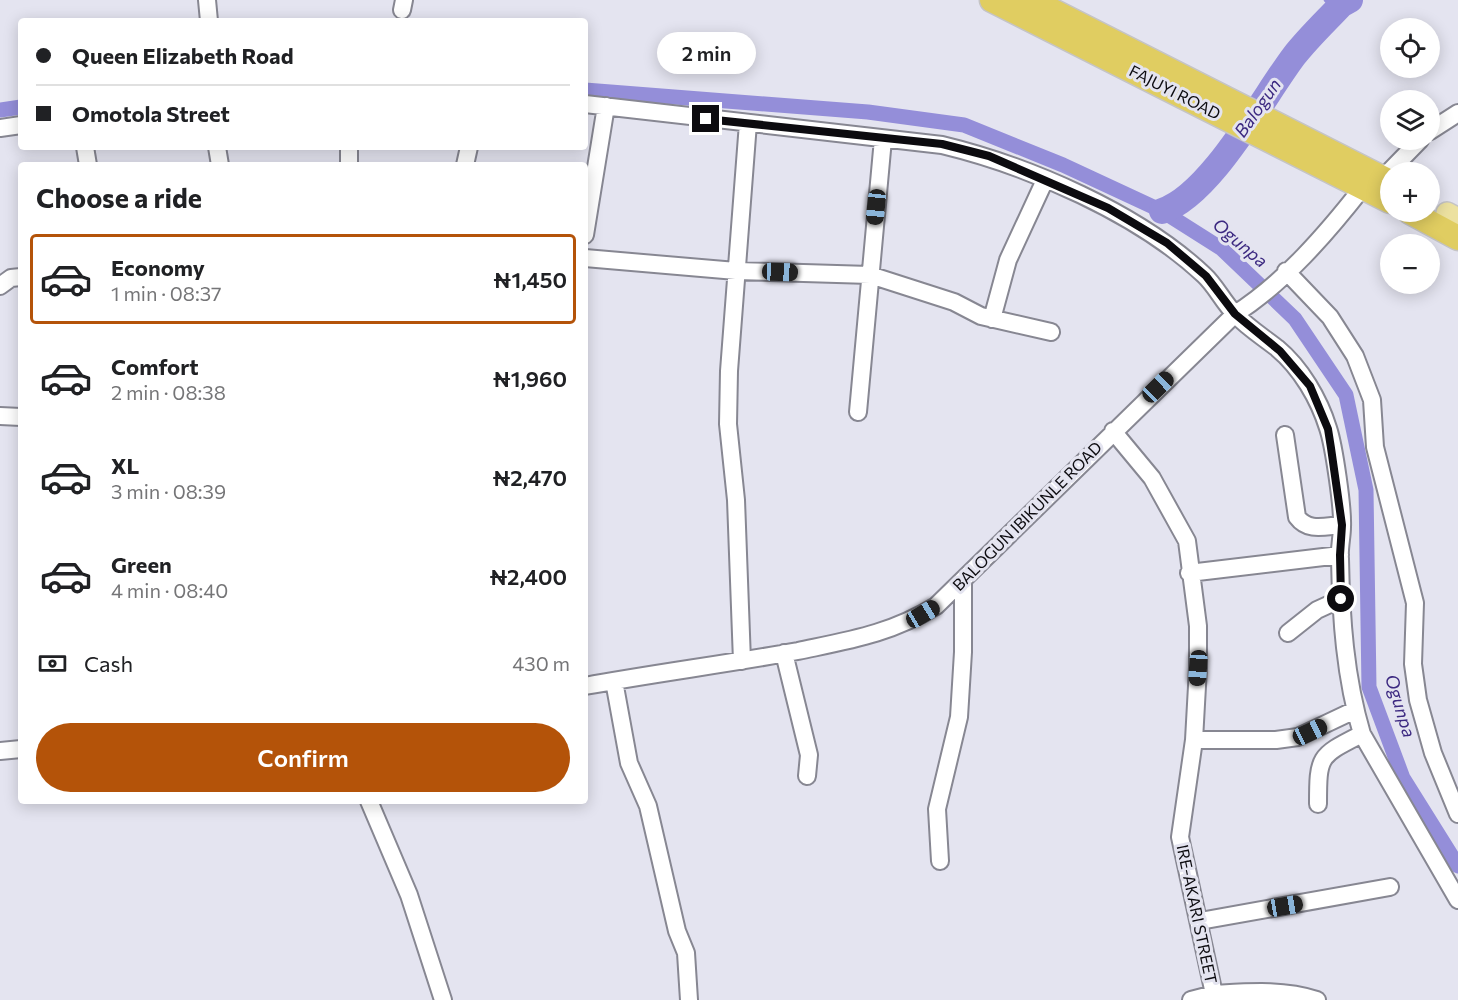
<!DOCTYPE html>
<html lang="en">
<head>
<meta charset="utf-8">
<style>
  body { margin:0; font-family:Commissioner,sans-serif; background:#f6f6f6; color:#202124; height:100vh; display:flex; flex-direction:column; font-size:22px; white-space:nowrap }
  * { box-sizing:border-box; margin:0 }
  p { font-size:20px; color:#757577 }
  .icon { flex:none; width:33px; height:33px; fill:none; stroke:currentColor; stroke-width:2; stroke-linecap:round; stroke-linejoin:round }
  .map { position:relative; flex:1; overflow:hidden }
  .sheet { position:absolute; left:18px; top:162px; width:570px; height:642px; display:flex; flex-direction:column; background:#fff; border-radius:6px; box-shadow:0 3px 15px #0003 }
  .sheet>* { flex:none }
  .hud { position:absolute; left:18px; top:18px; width:570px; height:132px; border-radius:6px; box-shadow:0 3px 15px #0003; display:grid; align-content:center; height:132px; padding:0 18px; background:#fff }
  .tools { position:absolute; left:1380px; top:18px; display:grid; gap:12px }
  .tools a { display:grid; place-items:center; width:60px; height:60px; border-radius:50%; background:#fff; box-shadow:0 3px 15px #0003; font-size:30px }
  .end { position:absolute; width:27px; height:27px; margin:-14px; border:8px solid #0c0b0f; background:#fff; box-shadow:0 0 0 3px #fff }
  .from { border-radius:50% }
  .bubble { position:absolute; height:42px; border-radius:21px; background:#fff; box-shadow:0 3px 15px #0003; font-size:20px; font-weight:600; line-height:42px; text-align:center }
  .car { position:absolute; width:18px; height:36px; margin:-18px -9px; border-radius:8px; box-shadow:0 0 4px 2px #0007; background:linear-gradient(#222 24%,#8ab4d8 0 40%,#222 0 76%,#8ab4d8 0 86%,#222 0) }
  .hud b { display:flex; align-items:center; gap:21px; height:57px; font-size:22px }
  .hud b+b { border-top:2px solid #e0e0e0 }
  .hud i { width:15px; height:15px; background:#202124 }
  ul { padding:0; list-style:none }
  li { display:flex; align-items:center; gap:18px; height:90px; margin:0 12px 9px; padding:0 6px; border:3px solid transparent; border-radius:6px }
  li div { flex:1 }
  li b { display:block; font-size:22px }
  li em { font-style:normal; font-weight:600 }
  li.on { border-color:#b45309 }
  li>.icon { width:54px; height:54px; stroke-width:1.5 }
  h2 { padding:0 18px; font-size:27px; line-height:72px }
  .pay { display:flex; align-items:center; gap:15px; height:66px; padding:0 18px; font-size:22px }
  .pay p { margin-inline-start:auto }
  .cta { display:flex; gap:12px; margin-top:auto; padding:12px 18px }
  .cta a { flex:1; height:69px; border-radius:36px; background:#b45309; color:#fff; font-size:24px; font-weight:600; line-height:69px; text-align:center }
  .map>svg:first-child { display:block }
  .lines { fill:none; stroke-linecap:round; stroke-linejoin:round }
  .stream { stroke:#948ed9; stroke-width:4.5 }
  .canal { stroke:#948ed9; stroke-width:15 }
  .river { stroke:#948ed9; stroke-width:26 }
  .minor-casing { stroke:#878792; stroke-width:20 }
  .major-casing { stroke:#c5c4c5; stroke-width:24 }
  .highway-casing { stroke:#c5c4c5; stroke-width:27 }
  .minor { stroke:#fff; stroke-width:16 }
  .major { stroke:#ece1a0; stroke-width:21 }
  .highway { stroke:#e0cd61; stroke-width:24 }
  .route { stroke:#0c0b0f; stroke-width:8 }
  .labels { text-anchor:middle; stroke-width:6; stroke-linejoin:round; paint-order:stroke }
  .street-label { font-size:16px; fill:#0c0b0f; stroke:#e4e4f0 }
  .water-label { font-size:18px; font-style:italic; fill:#3c2981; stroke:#e4e4f0 }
</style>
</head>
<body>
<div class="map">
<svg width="1458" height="1000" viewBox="0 0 1458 1000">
  <rect width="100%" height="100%" fill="#e4e4f0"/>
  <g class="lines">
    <path class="stream" d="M1326 0 1337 10"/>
    <path class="canal" d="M585 90 868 112 964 125 1063 165 1162 211 1222 249 1295 319 1346 395 1366 490 1369 687 1403 778 1458 866
      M0 110 21 107"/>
    <path class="river" d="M1162 211C1211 195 1263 97 1294 56 1308 38 1325 22 1341 5L1350 0"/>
    <g class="minor-casing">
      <path id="minor" d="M207 0 209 21
        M402 10 404 0
        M585 104 942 145C1029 166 1138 213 1204 275 1216 286 1223 302 1235 314 1247 327 1263 337 1277 348 1301 368 1319 399 1328 428 1334 446 1343 508 1342 527 1342 537 1339 548 1340 559 1341 618 1345 677 1362 734L1458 900
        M0 128 21 125
        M1430 131 1458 113
        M85 147 88 165
        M217 147 220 165
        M349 165V147
        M465 165 469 147
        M1383 178 1420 140
        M585 235 606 106
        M585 258 736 271 870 275 954 302 981 316 1051 332
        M1286 271 1330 317 1355 356 1372 400 1375 447 1415 603 1413 664 1418 700 1433 753 1458 814
        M0 286 11 278 21 277
        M992 319 1008 260 1045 180
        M858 412 883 139
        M0 416 21 417
        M1113 431 1152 478 1187 541 1198 626V668L1194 740 1180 837 1214 994C1250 992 1283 989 1317 1000
        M1285 435 1297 517C1308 532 1325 526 1342 525
        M1189 573 1340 555
        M1288 633 1317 610 1341 599
        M784 653 809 755 807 776
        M742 661 736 500 728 424 729 371 748 123
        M614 681 629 763 648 806 677 931 686 953 689 1000
        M585 686C656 673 727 664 798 651 850 640 890 634 936 606L1235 314C1284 283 1327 233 1363 187
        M1194 740H1276L1298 737 1355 710
        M0 751 21 749
        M369 801 409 895 443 1000
        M1318 804C1318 755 1319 756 1362 734
        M940 861 937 809 959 717 963 652V582
        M1200 921 1390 887
        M1191 1000 1214 994"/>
    </g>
    <g class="major-casing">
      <path id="major" d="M1447 213 1458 219"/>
    </g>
    <g class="highway-casing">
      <path id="highway" d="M992 0 1390 201
        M1031 0 1390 182
        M1410 212 1458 238"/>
    </g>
    <use href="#minor" class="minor"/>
    <use href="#major" class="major"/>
    <use href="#highway" class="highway"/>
  </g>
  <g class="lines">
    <path class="route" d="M706 119 942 144 989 156 1108 208 1167 243 1206 276 1235 314 1280 351 1310 386 1328 429 1331 448 1342 525 1340 555 1341 599"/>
  </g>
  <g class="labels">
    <g class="street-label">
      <text transform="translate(1175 92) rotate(27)" y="6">FAJUYI ROAD</text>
      <text transform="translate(1027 516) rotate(-45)" y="6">BALOGUN IBIKUNLE ROAD</text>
      <text transform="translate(1197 914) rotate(78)" y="6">IRE-AKARI STREET</text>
    </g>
    <g class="water-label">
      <text transform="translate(1258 108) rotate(-55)" y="6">Balogun</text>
      <text transform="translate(1240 243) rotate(40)" y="6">Ogunpa</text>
      <text transform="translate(1400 706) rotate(73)" y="6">Ogunpa</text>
    </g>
  </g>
</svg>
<div class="tools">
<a><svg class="icon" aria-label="locate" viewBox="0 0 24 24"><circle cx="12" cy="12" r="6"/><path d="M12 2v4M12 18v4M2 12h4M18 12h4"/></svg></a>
<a><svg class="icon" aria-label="layers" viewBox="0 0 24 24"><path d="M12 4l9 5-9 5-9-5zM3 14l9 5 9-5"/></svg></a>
<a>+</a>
<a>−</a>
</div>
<i class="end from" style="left:1341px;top:599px"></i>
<i class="end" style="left:706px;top:119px"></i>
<div class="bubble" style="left:657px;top:32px;width:99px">2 min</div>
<i class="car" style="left:876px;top:207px;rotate:186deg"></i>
<i class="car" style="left:780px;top:272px;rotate:92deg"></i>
<i class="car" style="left:1158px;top:387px;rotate:46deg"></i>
<i class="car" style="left:923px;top:614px;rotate:59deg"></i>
<i class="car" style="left:1198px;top:668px;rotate:184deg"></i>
<i class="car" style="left:1310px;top:732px;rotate:65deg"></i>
<i class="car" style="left:1285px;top:906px;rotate:80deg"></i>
<div class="hud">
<b><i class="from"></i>Queen Elizabeth Road</b>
<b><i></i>Omotola Street</b>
</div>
<section class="sheet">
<h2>Choose a ride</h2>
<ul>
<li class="on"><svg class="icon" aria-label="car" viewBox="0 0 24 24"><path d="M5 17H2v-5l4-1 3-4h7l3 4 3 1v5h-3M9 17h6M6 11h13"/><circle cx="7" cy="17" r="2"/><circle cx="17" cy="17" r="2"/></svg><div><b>Economy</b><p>1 min · 08:37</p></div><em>₦1,450</em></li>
<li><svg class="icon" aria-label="car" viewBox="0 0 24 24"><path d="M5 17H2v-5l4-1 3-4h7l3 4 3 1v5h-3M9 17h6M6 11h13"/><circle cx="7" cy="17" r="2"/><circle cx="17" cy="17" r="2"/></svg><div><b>Comfort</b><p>2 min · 08:38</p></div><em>₦1,960</em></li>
<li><svg class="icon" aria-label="car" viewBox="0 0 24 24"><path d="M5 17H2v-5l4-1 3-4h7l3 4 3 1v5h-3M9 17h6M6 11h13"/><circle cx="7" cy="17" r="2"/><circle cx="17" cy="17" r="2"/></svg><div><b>XL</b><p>3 min · 08:39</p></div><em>₦2,470</em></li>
<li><svg class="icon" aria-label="car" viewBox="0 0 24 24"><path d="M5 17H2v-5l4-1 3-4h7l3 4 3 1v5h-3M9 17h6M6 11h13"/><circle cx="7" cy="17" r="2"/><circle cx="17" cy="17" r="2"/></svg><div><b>Green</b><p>4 min · 08:40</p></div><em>₦2,400</em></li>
</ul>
<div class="pay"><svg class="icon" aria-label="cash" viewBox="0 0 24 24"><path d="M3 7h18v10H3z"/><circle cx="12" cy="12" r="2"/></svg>Cash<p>430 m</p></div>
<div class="cta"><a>Confirm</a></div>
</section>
</div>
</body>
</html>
